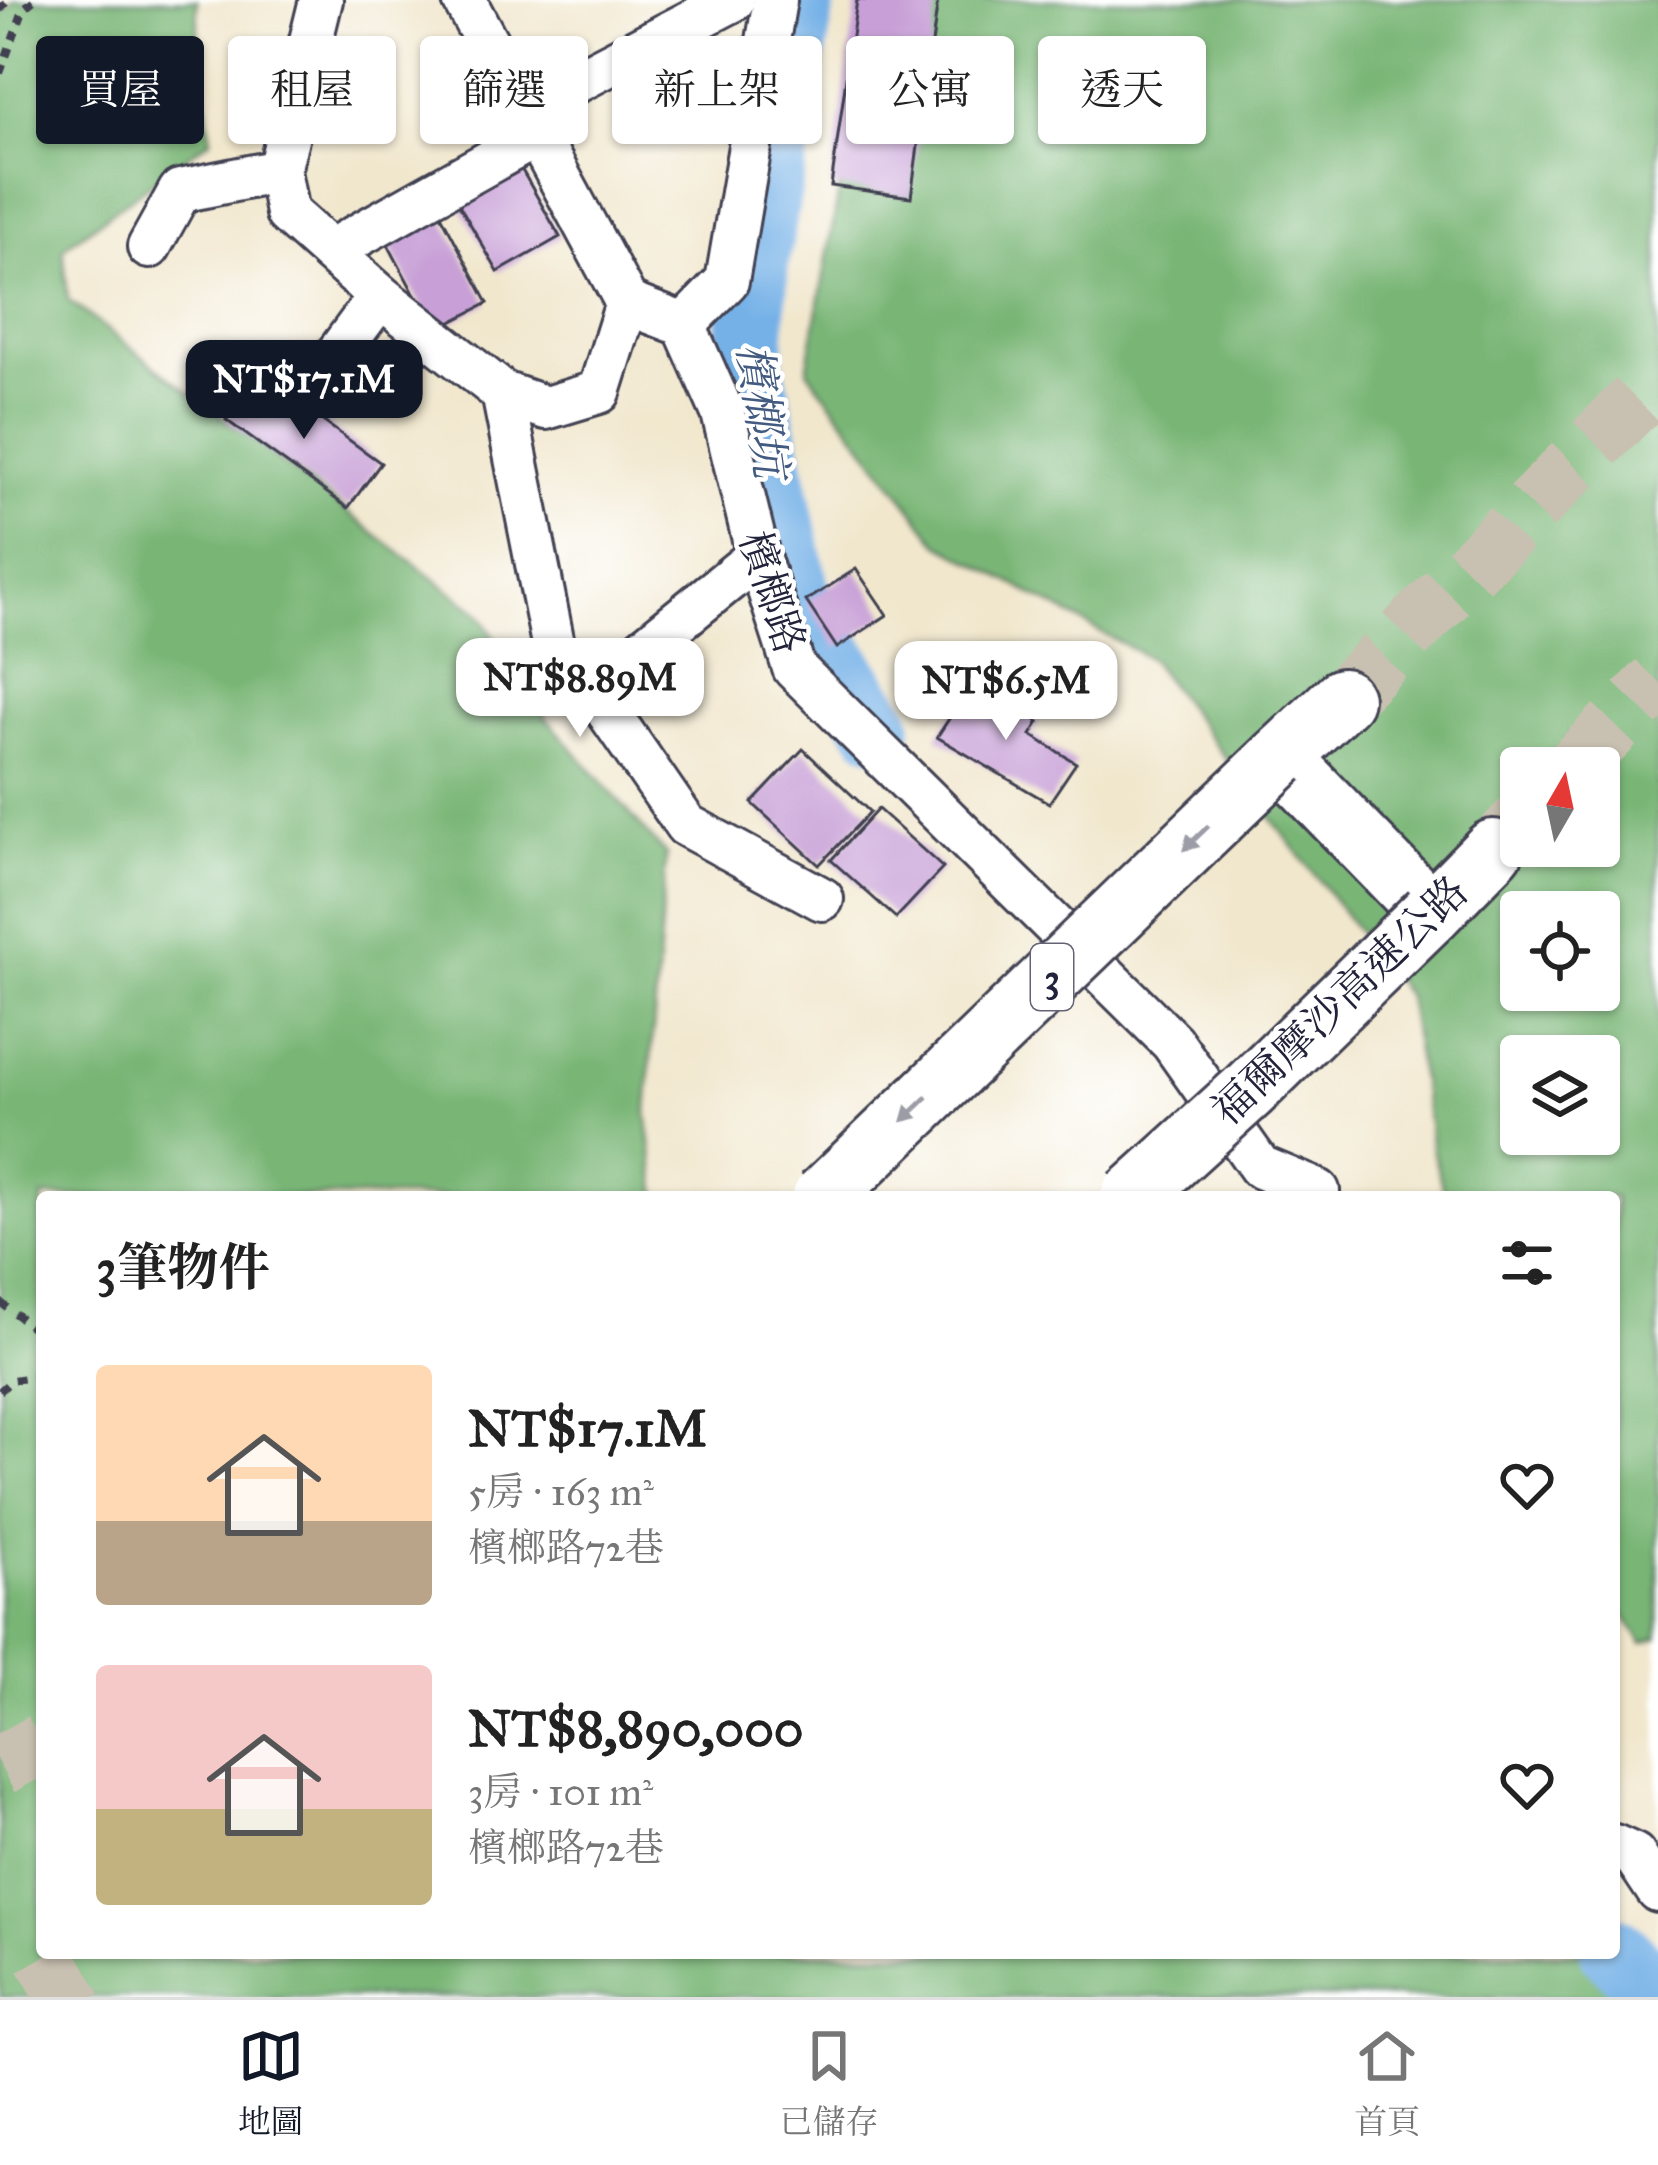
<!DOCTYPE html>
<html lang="zh-TW">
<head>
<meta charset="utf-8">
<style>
	:root { --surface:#fff; --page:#f2f2f2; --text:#222; --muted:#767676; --line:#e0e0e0; --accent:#111827 }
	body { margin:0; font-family:"IM FELL Great Primer","Noto Serif TC",serif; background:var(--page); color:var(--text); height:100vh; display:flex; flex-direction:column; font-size:45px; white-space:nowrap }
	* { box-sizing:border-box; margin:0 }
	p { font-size:39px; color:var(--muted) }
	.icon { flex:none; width:66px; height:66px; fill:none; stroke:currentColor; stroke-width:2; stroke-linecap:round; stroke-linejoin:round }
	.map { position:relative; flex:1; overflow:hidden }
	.side { position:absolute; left:36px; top:1191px; width:1584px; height:768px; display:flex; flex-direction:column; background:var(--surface); border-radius:12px; box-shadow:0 3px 9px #0004 }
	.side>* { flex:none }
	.banner { position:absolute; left:36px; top:36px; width:1587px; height:108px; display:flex; gap:24px }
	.needle { width:78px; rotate:9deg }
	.fabs { position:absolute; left:1500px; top:747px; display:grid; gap:24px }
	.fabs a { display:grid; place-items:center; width:120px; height:120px; border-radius:12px; background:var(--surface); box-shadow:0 3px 9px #0004; font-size:60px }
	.price { position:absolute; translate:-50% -102px; padding:0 27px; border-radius:24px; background:#fff; color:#222; font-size:39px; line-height:78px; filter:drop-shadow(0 3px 6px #0008) }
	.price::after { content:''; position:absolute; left:50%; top:72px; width:36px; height:27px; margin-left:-18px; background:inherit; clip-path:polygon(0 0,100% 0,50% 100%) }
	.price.selected { background:var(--accent); color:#fff }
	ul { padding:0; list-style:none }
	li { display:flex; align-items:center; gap:36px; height:300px; padding:0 60px }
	li span { display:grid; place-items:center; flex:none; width:336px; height:240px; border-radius:12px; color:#555 }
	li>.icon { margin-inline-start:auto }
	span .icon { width:144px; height:144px; fill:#fffc; stroke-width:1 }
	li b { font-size:51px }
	h2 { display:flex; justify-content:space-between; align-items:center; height:144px; padding:0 60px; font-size:51px }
	.tag { padding:0 42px; border-radius:12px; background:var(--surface); box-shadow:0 3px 9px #0004; font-size:42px; line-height:108px }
	.tag.selected { background:var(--accent); color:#fff }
	.dock { display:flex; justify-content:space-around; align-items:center; height:168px; border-top:3px solid var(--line); background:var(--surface); font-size:33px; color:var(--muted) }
	.dock a { display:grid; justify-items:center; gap:6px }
	.dock .selected { color:var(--accent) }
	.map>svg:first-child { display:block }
	.forest { fill:#79b676; stroke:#4e6c58; stroke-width:3; fill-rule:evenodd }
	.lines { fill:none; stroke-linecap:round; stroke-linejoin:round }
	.river { stroke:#75b1e7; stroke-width:69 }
	.building { fill:#c8a0d7 }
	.highway-tunnel { stroke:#c8c0b0; stroke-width:60; stroke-dasharray:60 30; stroke-linecap:butt }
	.minor-casing { stroke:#414051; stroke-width:48 }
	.highway-casing { stroke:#414051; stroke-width:66 }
	.path { stroke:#414051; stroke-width:8; stroke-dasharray:9 9; stroke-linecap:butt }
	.minor { stroke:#fff; stroke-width:42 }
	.highway { stroke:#fff; stroke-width:60 }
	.highway-bridge-casing { stroke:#414051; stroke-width:66; stroke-linecap:butt }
	.highway-bridge { stroke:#fff; stroke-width:60 }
	.oneway { fill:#9c9ca7 }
	.labels { text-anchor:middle; stroke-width:9; stroke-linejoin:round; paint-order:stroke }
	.shield { fill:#fff; stroke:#646476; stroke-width:3 }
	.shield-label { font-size:39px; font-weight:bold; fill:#22223b }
	.street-label { font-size:42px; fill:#22223b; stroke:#fff }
	.water-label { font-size:45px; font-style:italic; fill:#435b80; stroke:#fff }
</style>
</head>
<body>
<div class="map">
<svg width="1658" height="1997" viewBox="0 0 1658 1997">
	<rect width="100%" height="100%" fill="#fff"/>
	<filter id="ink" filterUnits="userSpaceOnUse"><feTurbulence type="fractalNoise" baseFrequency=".00833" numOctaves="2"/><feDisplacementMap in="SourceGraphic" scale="24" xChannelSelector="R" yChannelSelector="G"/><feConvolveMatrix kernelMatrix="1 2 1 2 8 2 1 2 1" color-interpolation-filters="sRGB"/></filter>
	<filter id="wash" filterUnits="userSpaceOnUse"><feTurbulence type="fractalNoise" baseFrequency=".004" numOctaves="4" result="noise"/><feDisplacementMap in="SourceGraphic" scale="48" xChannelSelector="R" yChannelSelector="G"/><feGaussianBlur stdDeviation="2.7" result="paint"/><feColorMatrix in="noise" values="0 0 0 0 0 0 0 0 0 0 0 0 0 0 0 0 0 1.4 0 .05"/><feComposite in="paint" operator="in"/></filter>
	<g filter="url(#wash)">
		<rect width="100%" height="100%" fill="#f1e7cd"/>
		<!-- forest -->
		<g class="forest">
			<path d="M15 0H197L199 55 211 139 63 248 68 300 478 612 547 719 666 855 647 1112 658 1197H42V1953H1611L1653 1997H0V14Z"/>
			<path d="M873 0H1658V1638L1643 1643 1614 1600V1197H1445L1433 1153 1407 996 1150 659 938 543 807 370ZM1521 768H1599V846H1521ZM1521 912H1599V990H1521ZM1521 1056H1599V1134H1521Z"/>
		</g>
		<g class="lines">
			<!-- river -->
			<g class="river">
				<path d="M801 0 754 265 749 363 797 602 878 725"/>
				<path d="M1614 1950 1658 1991"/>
			</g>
		</g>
		<g id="blocks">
			<!-- building -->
			<g class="building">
				<path d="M857 0H938L911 197 831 186Z"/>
				<path d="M515 158 560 237 498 272 453 194Z"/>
				<path d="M438 209 488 303 434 331 384 237Z"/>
				<path d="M259 375 381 463 348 508 226 420Z"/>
				<path d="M856 569 887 615 837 648 806 601Z"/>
				<path d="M974 681 1039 722 1031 735 1076 763 1049 803 937 737Z"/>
				<path d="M803 749 870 812 819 865 752 803Z"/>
				<path d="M878 809 943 868 896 918 831 860Z"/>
			</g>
		</g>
	</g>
	<g filter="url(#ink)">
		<use href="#blocks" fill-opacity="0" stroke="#414051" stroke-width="3"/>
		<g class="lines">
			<!-- highway-tunnel -->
			<g class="highway-tunnel">
				<path d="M1342 699 1658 379"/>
				<path d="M1573 768 1658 681"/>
				<path d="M1493 850 1521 821"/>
				<path d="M0 1766 42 1743"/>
				<path d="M33 1997 110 1953"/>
			</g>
			<!-- minor casing -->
			<g class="minor-casing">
				<g id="minor">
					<path d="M321 0 279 171 287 213 380 296 503 393 555 654 593 690"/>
					<path d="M464 0 627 303 684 325 723 413 758 556 794 668 1172 1042 1260 1167 1318 1191V1197"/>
					<path d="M523 109 733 0"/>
					<path d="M149 247 180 191 279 171"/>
					<path d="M330 251 538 135"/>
					<path d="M684 325 727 281 775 0"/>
					<path d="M503 393 546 408 599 392 627 303"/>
					<path d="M308 394 380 296"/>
					<path d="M758 556 593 690 686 825 822 899"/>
					<path d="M1614 1846 1634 1855 1658 1891"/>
				</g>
			</g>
			<!-- highway casing -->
			<g class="highway-casing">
				<path id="highway" d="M1342 699 1280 757 1431 913 1493 850"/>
			</g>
			<!-- path -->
			<g class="path">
				<path d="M0 10 8 0"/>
				<path d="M0 73 24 8 34 0"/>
				<path d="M0 1302 42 1335"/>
				<path d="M0 1391 12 1380 42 1376"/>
			</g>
			<!-- minor -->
			<use href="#minor" class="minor"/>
			<!-- highway -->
			<use href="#highway" class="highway"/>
			<!-- highway-bridge casing -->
			<g class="highway-bridge-casing">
				<g id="highway-bridge">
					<path d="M823 1197 1280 757"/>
					<path d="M1131 1197 1249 1090 1431 913"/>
				</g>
			</g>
			<!-- highway-bridge -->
			<use href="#highway-bridge" class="highway-bridge"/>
		</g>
		<!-- one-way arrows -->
		<defs><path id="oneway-solid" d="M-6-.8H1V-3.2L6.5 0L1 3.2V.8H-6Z" transform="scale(3)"/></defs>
		<g class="oneway">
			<use href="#oneway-solid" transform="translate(1196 838) rotate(136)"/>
			<use href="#oneway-solid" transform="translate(915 1109) rotate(136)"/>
		</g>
	</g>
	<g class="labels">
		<!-- shield labels -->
		<rect class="shield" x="1031" y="944" width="42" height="66" rx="9"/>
		<g class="shield-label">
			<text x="1052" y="991">3</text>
		</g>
		<!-- street labels -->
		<g class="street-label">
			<text transform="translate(773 592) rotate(72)" y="15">檳榔路</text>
			<text transform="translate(1339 1000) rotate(-44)" y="15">福爾摩沙高速公路</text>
		</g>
		<!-- water labels -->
		<g class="water-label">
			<text transform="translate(763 410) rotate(82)" y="16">檳榔坑</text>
		</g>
	</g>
</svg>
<div class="fabs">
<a><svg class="needle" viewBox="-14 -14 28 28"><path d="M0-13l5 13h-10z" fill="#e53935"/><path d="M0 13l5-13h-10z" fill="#767676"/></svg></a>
<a><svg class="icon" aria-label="locate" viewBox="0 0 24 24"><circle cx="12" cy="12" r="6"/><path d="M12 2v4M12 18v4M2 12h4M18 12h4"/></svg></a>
<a><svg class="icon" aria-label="layers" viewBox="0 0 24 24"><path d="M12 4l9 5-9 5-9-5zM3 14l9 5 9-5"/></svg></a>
</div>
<b class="price selected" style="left:304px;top:442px">NT$17.1M</b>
<b class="price" style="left:580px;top:740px">NT$8.89M</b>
<b class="price" style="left:1006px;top:743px">NT$6.5M</b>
<div class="banner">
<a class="tag selected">買屋</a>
<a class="tag">租屋</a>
<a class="tag">篩選</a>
<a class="tag">新上架</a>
<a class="tag">公寓</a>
<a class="tag">透天</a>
</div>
<section class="side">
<h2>3筆物件<svg class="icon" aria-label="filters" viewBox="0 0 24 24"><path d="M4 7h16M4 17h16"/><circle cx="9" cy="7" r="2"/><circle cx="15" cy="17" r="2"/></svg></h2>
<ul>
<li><span style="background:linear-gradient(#ffd9b3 65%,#b9a48a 0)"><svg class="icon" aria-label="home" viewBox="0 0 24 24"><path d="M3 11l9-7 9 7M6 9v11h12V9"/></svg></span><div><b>NT$17.1M</b><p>5房 · 163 m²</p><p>檳榔路72巷</p></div><svg class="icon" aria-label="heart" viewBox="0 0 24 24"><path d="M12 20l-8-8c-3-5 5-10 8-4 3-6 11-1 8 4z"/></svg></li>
<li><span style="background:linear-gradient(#f6c9c9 60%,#c2b280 0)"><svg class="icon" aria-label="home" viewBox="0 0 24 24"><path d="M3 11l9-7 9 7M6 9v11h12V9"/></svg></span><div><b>NT$8,890,000</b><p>3房 · 101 m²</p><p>檳榔路72巷</p></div><svg class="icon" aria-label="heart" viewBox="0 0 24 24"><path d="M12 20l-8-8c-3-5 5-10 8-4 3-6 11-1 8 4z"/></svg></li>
</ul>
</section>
</div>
<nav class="dock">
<a class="selected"><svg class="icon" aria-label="map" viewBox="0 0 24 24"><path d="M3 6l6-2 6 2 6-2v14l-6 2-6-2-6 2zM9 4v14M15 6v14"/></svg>地圖</a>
<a><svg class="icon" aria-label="saved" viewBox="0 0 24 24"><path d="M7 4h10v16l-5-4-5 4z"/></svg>已儲存</a>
<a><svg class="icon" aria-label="home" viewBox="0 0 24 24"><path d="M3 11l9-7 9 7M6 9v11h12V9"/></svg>首頁</a>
</nav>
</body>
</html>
